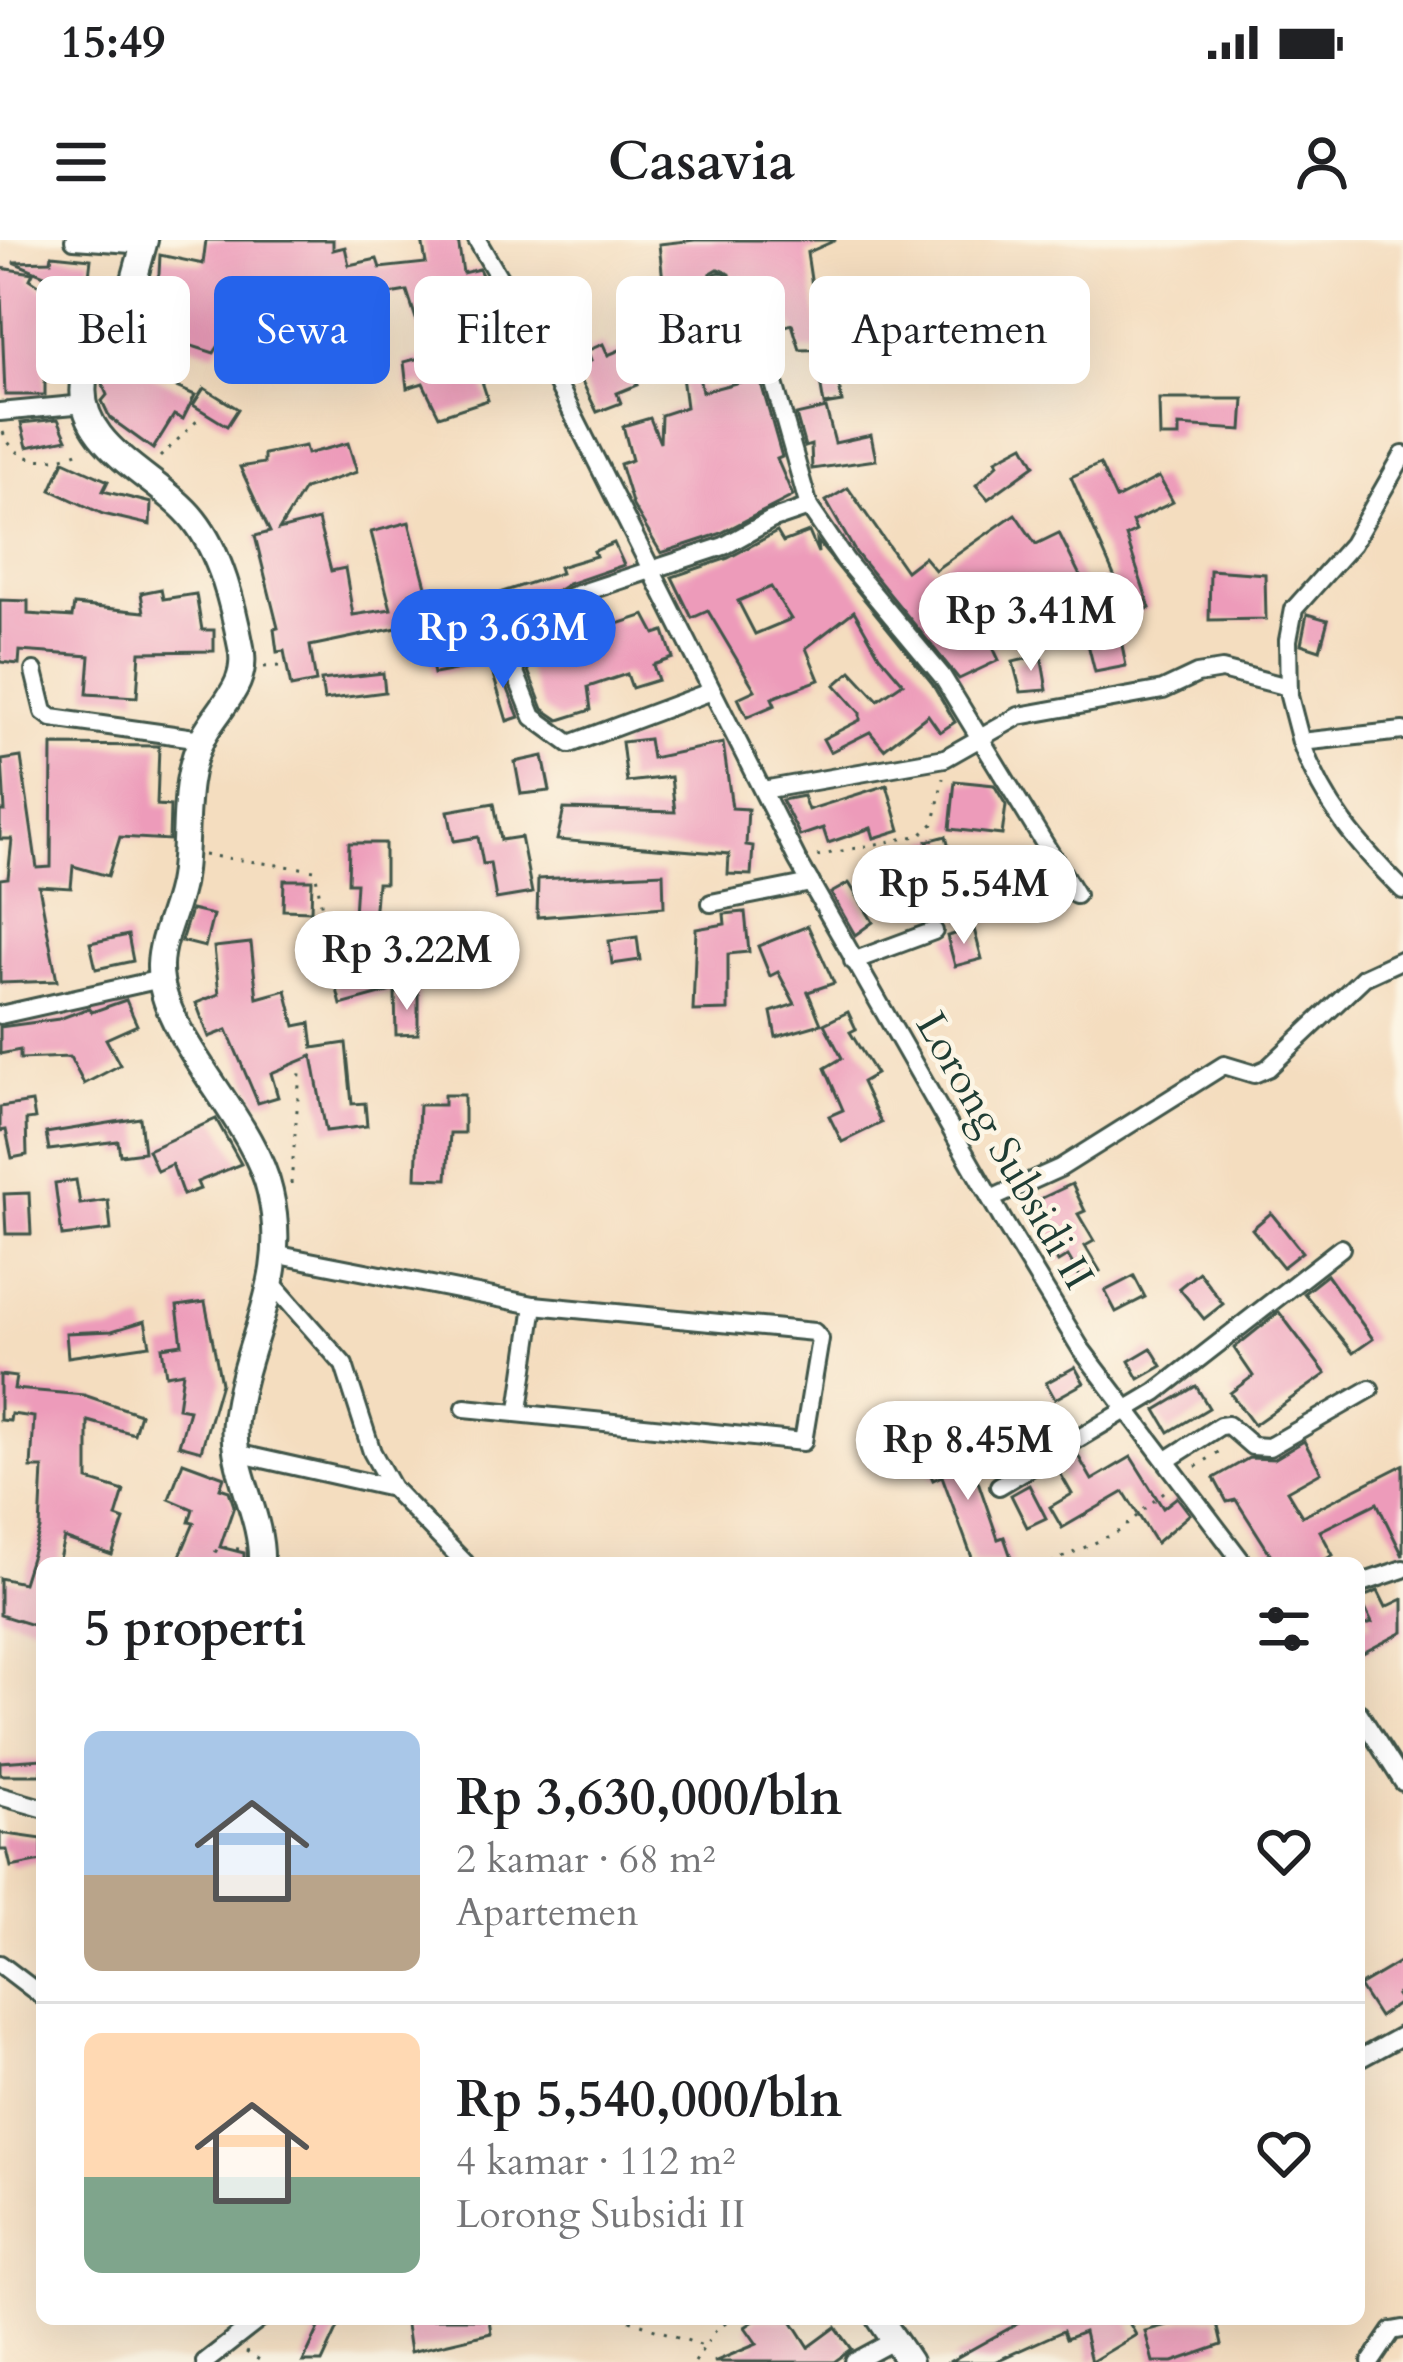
<!DOCTYPE html>
<html lang="id">
<head>
<meta charset="utf-8">
<style>
	:root { --surface:#fff; --page:#f2f2f2; --text:#202124; --muted:#757577; --line:#e0e0e0; --accent:#2563eb }
	body { margin:0; font-family:Cardo,serif; background:var(--page); color:var(--text); height:100vh; display:flex; flex-direction:column; font-size:45px; white-space:nowrap }
	* { box-sizing:border-box; margin:0 }
	p { font-size:39px; color:var(--muted) }
	.icon { flex:none; width:66px; height:66px; fill:none; stroke:currentColor; stroke-width:2; stroke-linecap:round; stroke-linejoin:round }
	.map { position:relative; flex:1; overflow:hidden }
	.panel { position:absolute; left:36px; top:1317px; width:1329px; height:768px; display:flex; flex-direction:column; background:var(--surface); border-radius:18px; box-shadow:0 12px 48px #0002 }
	.panel>* { flex:none }
	.guide { position:absolute; left:36px; top:36px; width:1332px; height:108px; display:flex; gap:24px }
	.price { position:absolute; translate:-50% -102px; padding:0 27px; border-radius:42px; background:#fff; color:#222; font-size:39px; line-height:78px; filter:drop-shadow(0 3px 6px #0008) }
	.price::after { content:''; position:absolute; left:50%; top:72px; width:36px; height:27px; margin-left:-18px; background:inherit; clip-path:polygon(0 0,100% 0,50% 100%) }
	.price.selected { background:var(--accent); color:#fff }
	ul { padding:0; list-style:none }
	li { display:flex; align-items:center; gap:36px; height:300px; padding:0 48px }
	li+li { border-top:3px solid var(--line) }
	li span { display:grid; place-items:center; flex:none; width:336px; height:240px; border-radius:18px; color:#555 }
	li>.icon { margin-inline-start:auto }
	span .icon { width:144px; height:144px; fill:#fffc; stroke-width:1 }
	li b { font-size:51px }
	h2 { display:flex; justify-content:space-between; align-items:center; height:144px; padding:0 48px; font-size:51px }
	.tag { padding:0 42px; border-radius:18px; background:var(--surface); box-shadow:0 12px 48px #0002; font-size:42px; line-height:108px }
	.tag.selected { background:var(--accent); color:#fff }
	.status { display:flex; justify-content:space-between; align-items:center; height:84px; padding:0 60px; background:var(--surface); direction:ltr }
	.status svg { height:33px; fill:currentColor }
	header { display:flex; justify-content:space-between; align-items:center; height:156px; padding:0 48px; background:var(--surface); font-size:54px; font-weight:700 }
	.map>svg:first-child { display:block }
	.building { fill:#ed9bba; fill-rule:evenodd }
	.lines { fill:none; stroke-linecap:round; stroke-linejoin:round }
	.minor-casing { stroke:#3f5549; stroke-width:22 }
	.primary-casing { stroke:#3f5549; stroke-width:30 }
	.path { stroke:#3f5549; stroke-width:3; stroke-dasharray:3 9; stroke-linecap:butt }
	.minor { stroke:#fff; stroke-width:16 }
	.primary { stroke:#fff; stroke-width:24 }
	.labels { text-anchor:middle; stroke-width:9; stroke-linejoin:round; paint-order:stroke }
	.street-label { font-size:42px; fill:#1f3d34; stroke:#fcf5e5 }
</style>
</head>
<body>
<div class="status"><b>15:49</b><svg viewBox="0 0 49 12"><path d="M0 12V9h3v3zM5 12V6h3v6zM10 12V3h3v9zM15 12V0h3v12zM26 1h20v11H26zM47 4h2v5h-2z"/></svg></div>
<header><svg class="icon" aria-label="menu" viewBox="0 0 24 24"><path d="M4 6h16M4 12h16M4 18h16"/></svg>Casavia<svg class="icon" aria-label="person" viewBox="0 0 24 24"><circle cx="12" cy="8" r="4"/><path d="M4 21q1-7 8-7t8 7"/></svg></header>
<div class="map">
<svg width="1403" height="2122" viewBox="0 0 1403 2122">
	<rect width="100%" height="100%" fill="#fcf5e5"/>
	<filter id="ink" filterUnits="userSpaceOnUse"><feTurbulence type="fractalNoise" baseFrequency=".00833" numOctaves="2"/><feDisplacementMap in="SourceGraphic" scale="24" xChannelSelector="R" yChannelSelector="G"/><feConvolveMatrix kernelMatrix="1 2 1 2 8 2 1 2 1" color-interpolation-filters="sRGB"/></filter>
	<filter id="wash" filterUnits="userSpaceOnUse"><feTurbulence type="fractalNoise" baseFrequency=".004" numOctaves="4" result="noise"/><feDisplacementMap in="SourceGraphic" scale="48" xChannelSelector="R" yChannelSelector="G"/><feGaussianBlur stdDeviation="2.7" result="paint"/><feColorMatrix in="noise" values="0 0 0 0 0 0 0 0 0 0 0 0 0 0 0 0 0 1.4 0 .05"/><feComposite in="paint" operator="in"/></filter>
	<g filter="url(#wash)">
		<rect width="100%" height="100%" fill="#f4ddbf"/>
		<g id="blocks">
			<!-- building -->
			<g class="building">
				<path d="M206 0H333V10L345 7 349 25 377 19 380 28 426 23 422 0H458L463 33 479 29 507 87 499 89 504 113 475 120 488 160 439 176 423 143 407 148 404 122 428 116 407 51 361 59V44L298 45 302 84 273 86 272 126 249 120 250 57 214 113 173 100 179 91 142 75 159 34 160 15 203 24Z"/>
				<path d="M695 0H836L807 13 819 93 836 90 840 109 800 110 792 84 745 98 730 34 718 29 711 33 708 45 723 113 695 115 702 152 755 138 761 143 782 217 777 219 793 256 719 294 661 313 633 266 620 224 632 220 623 186 650 178 660 203 661 175 686 167 680 121 661 122V87H668L659 4Z"/>
				<path d="M52 15 91 19 87 53 13 22 51 21Z"/>
				<path d="M0 28 33 33 30 39 58 58 54 119 45 117V155H5Z"/>
				<path d="M123 103 148 118 139 131 195 155 183 179 174 175 153 209 110 178 102 161 107 155 101 141Z"/>
				<path d="M603 104 608 115 622 109 637 145 617 153 621 163 597 172 575 127 591 121 587 111Z"/>
				<path d="M833 112 842 162 824 165 816 118Z"/>
				<path d="M204 148 238 169 227 186 193 165Z"/>
				<path d="M1159 159H1244L1242 190 1179 186V197H1160Z"/>
				<path d="M826 168 835 203 871 195 876 220 812 229 811 205 805 207 796 175Z"/>
				<path d="M58 179 67 199 27 207 21 183Z"/>
				<path d="M348 203 357 232 304 249 279 290 318 280 331 331 345 328 353 375 391 369 371 292 409 282 427 350 410 354 416 384 310 406 316 442 291 447 284 411 277 412 274 389 278 388 255 296 270 292 240 227 264 223V214L305 206 307 214Z"/>
				<path d="M1024 205 1035 225 988 259 976 245 998 224 996 220Z"/>
				<path d="M64 221 108 241 103 251 151 263 150 285 103 274 51 250Z"/>
				<path d="M1100 224 1116 259 1159 237 1173 262 1132 282 1136 291 1126 296 1150 368 1117 379 1126 426 1095 432 1080 372 1021 387 1015 364 980 380 999 420 959 439 856 313 826 261 848 248 906 331 924 317 935 330 1015 274 1036 304 1059 293 1085 346 1115 338 1071 237Z"/>
				<path d="M777 292 783 302 809 292 818 313 817 301 932 443 955 482 940 492 928 475 884 509 870 492 830 512 823 499 860 480V473L835 445 851 431 878 460 903 443 879 415 854 371 806 408 819 440 772 458 775 465 747 477 738 458 755 450 708 371 692 378 672 337 728 318ZM771 347 791 379 755 394 738 361Z"/>
				<path d="M614 303 624 325 568 344 507 382 486 387 482 368 504 363 502 352 561 333 559 327 596 316 594 311Z"/>
				<path d="M1210 330 1265 334 1266 379 1209 380Z"/>
				<path d="M161 349 163 359 196 354 202 390H214V411L140 412 137 457 87 454 90 416 20 411 19 424 0 422V360L28 361V374L72 377 74 365 144 372 141 353Z"/>
				<path d="M613 374 618 384 645 375 655 394 664 391 673 418 653 425 658 440 632 448 627 434 588 447 591 470 559 480 543 469 518 405 536 394 537 400Z"/>
				<path d="M1307 374 1328 380 1320 410 1301 404Z"/>
				<path d="M476 398 481 425 434 434 428 407Z"/>
				<path d="M1041 415 1047 450 1021 452 1013 422Z"/>
				<path d="M495 416 519 477 507 481 488 418Z"/>
				<path d="M383 433 385 452 324 460 321 440Z"/>
				<path d="M649 499 652 518 723 503 732 568 748 569 746 605 753 606 751 635 728 634 729 614 557 600 564 569 675 572 671 537 627 542 622 502Z"/>
				<path d="M52 505 159 506 157 565 170 566 169 600 120 597 108 636 73 626 71 648 39 646 57 741 0 743V639L8 638 12 599H0V571H5L2 520 21 517 37 628 51 627Z"/>
				<path d="M543 516 550 551 521 554 515 522Z"/>
				<path d="M955 541 994 545 1006 565 1002 595 950 589Z"/>
				<path d="M887 545 900 590 874 598 871 588 828 603 823 588 800 596 782 560 803 556 808 570Z"/>
				<path d="M494 563 501 600 521 597 532 653 496 659 490 623 483 624 478 597 454 601 448 571Z"/>
				<path d="M946 596 955 633 912 645 905 620 929 613 927 601Z"/>
				<path d="M349 603H385V643H377L373 692 353 690 356 643H348Z"/>
				<path d="M663 633 664 667 537 677 538 639Z"/>
				<path d="M284 640H312L311 671 283 670Z"/>
				<path d="M849 643 873 682 855 695 831 653Z"/>
				<path d="M191 670 213 675 205 707 181 701Z"/>
				<path d="M745 672 749 712 728 714V770L693 771 696 689 725 684 724 674Z"/>
				<path d="M808 686 834 743 808 752 821 784 776 797 771 772 795 764 778 732 770 736 758 706Z"/>
				<path d="M974 689 982 719 955 726 947 696Z"/>
				<path d="M128 695 133 721 96 729 90 703Z"/>
				<path d="M637 697 640 720 612 724 609 701Z"/>
				<path d="M251 703 257 758 286 750 295 786 310 783 313 808 346 803 352 864 365 863 367 886 326 891 312 816 271 833 278 857 258 863 227 790 209 797 196 763 219 754 214 707Z"/>
				<path d="M387 719 399 749 341 765 332 730 352 723 354 731Z"/>
				<path d="M418 752V794L396 795 395 753Z"/>
				<path d="M126 760 137 785 106 799 120 825 84 844 70 817 20 819V810L0 814V787L59 779 89 768 92 772Z"/>
				<path d="M848 772 856 789 850 792 876 834 862 842 881 883 842 902 829 876 843 870 825 828 842 818 824 784Z"/>
				<path d="M444 855H464V893H450L447 939 416 938 419 865H444Z"/>
				<path d="M32 862 35 879 26 880 27 915 12 918 6 890 0 891V867Z"/>
				<path d="M140 878 144 912 120 915 118 901 49 910 46 893Z"/>
				<path d="M216 879 241 924 197 942 200 949 183 955 172 924 157 931 148 910Z"/>
				<path d="M76 940 80 964 108 960 111 990 62 996 55 943Z"/>
				<path d="M1072 944 1085 971 1078 974 1094 1001 1085 1006 1100 1031 1082 1040 1068 1016 1058 1022 1046 1004 1055 999 1036 961Z"/>
				<path d="M29 953 31 994H6L4 954Z"/>
				<path d="M1271 973 1302 1012 1283 1027 1252 989Z"/>
				<path d="M1199 1032 1223 1064 1204 1079 1179 1048Z"/>
				<path d="M1327 1035 1373 1099 1353 1113 1304 1053Z"/>
				<path d="M1134 1036 1145 1057 1116 1072 1105 1051Z"/>
				<path d="M205 1062 221 1143 201 1211 179 1205 189 1170 178 1168 183 1132 166 1135 162 1107 182 1104 177 1066Z"/>
				<path d="M1279 1072 1326 1134 1254 1185 1230 1153 1253 1136 1234 1108Z"/>
				<path d="M145 1081 150 1105 68 1117 66 1093 112 1091Z"/>
				<path d="M1151 1108 1162 1126 1139 1139 1129 1121Z"/>
				<path d="M1075 1127 1084 1143 1055 1159 1046 1143Z"/>
				<path d="M0 1135 16 1137 14 1149 84 1155 140 1174 134 1194 88 1181V1240L124 1251 116 1277 124 1280 112 1315 64 1298 58 1323H42V1388L0 1375V1338L23 1343 40 1289 43 1228H31L34 1177 11 1174 10 1181 0 1180Z"/>
				<path d="M1196 1146 1209 1168 1169 1192 1156 1170Z"/>
				<path d="M911 1161 916 1188 900 1191 895 1163Z"/>
				<path d="M964 1201 998 1299 1004 1297 1013 1323H974L942 1236 933 1240 922 1215Z"/>
				<path d="M1304 1201 1321 1232 1287 1251 1302 1276 1403 1225V1316L1377 1263 1320 1291 1333 1315 1319 1323H1276L1236 1260 1227 1262 1214 1238 1249 1218 1274 1219Z"/>
				<path d="M1077 1214 1092 1240 1131 1217 1163 1268 1177 1257 1190 1274 1156 1303 1124 1252 1062 1288 1050 1267 1072 1254 1056 1226Z"/>
				<path d="M183 1222 224 1237 220 1248 229 1251 234 1266 220 1307 244 1313V1323H177L194 1283 189 1282 193 1269 169 1259Z"/>
				<path d="M1029 1245 1046 1278 1027 1287 1011 1255Z"/>
				<path d="M1378 1351 1386 1367 1403 1359V1392L1359 1415V1387L1372 1383 1360 1358Z"/>
				<path d="M42 1519V1535H0V1522Z"/>
				<path d="M0 1593 42 1599V1621L11 1627 7 1610H0Z"/>
				<path d="M1403 1720V1750L1396 1755 1401 1762 1379 1777 1359 1746Z"/>
				<path d="M323 2079H342L322 2122H303Z"/>
				<path d="M405 2079H489L491 2093 410 2112Z"/>
				<path d="M757 2079H791L809 2107 836 2087 852 2109 834 2122H714L757 2104 745 2087Z"/>
				<path d="M1026 2079H1127L1136 2095 1091 2122 1084 2092 1066 2099 1063 2091 994 2122H949Z"/>
				<path d="M1188 2079H1216L1222 2105 1173 2122H1153L1145 2091Z"/>
			</g>
		</g>
	</g>
	<g filter="url(#ink)">
		<use href="#blocks" fill-opacity="0" stroke="#3f5549" stroke-width="3"/>
		<g class="lines">
			<!-- minor casing -->
			<g class="minor-casing">
				<g id="minor">
					<path d="M74 0 146 5"/>
					<path d="M477 0 536 101 797 619 1005 984 1081 1109 1243 1323"/>
					<path d="M720 42 737 120 757 123 772 136 809 267 846 321 942 436 1076 655"/>
					<path d="M0 172 85 164"/>
					<path d="M1403 215 1352 304 1294 369 1288 400 1289 456 1301 502 1403 491"/>
					<path d="M34 431 44 472 52 478 202 499"/>
					<path d="M712 451 570 504 533 477 502 400 572 356 724 306 771 280 809 267"/>
					<path d="M1301 502C1323 564 1357 604 1403 650"/>
					<path d="M763 550 945 518 1019 476 1163 450 1197 434 1222 430 1288 447"/>
					<path d="M711 663 811 643"/>
					<path d="M853 721 934 691"/>
					<path d="M0 775 161 739"/>
					<path d="M991 959 1060 928 1224 825 1254 834 1268 828 1364 737 1403 719"/>
					<path d="M279 1015 534 1065 814 1092 820 1099 803 1202 465 1168"/>
					<path d="M272 1043 344 1125 372 1212 392 1248 465 1323"/>
					<path d="M519 1170 534 1065"/>
					<path d="M236 1213 392 1248"/>
					<path d="M1167 1220 1220 1186 1228 1185 1252 1206 1269 1207 1370 1149"/>
					<path d="M999 1246 1156 1152 1341 1008"/>
					<path d="M1359 1344 1403 1329"/>
					<path d="M1359 1473 1403 1542"/>
					<path d="M0 1556 42 1568"/>
					<path d="M0 1724 42 1756"/>
					<path d="M1359 1819 1403 1795"/>
					<path d="M205 2122 260 2079"/>
					<path d="M854 2122 893 2101"/>
					<path d="M1371 2122 1392 2091 1403 2089"/>
				</g>
			</g>
			<!-- primary casing -->
			<g class="primary-casing">
				<g id="primary">
					<path d="M145 0 128 62 85 136C70 205 160 236 194 280 221 314 233 365 241 407 249 445 221 464 204 495 180 539 189 591 182 638 178 668 161 695 160 725 158 795 253 876 270 952 291 1041 245 1097 235 1181 230 1231 263 1274 261 1323"/>
					<path d="M880 2079 909 2122"/>
				</g>
			</g>
			<!-- path -->
			<g class="path">
				<path d="M3 192C17 227 53 224 84 209"/>
				<path d="M160 217 201 177"/>
				<path d="M264 427 281 426"/>
				<path d="M204 615 315 630 323 674 341 705"/>
				<path d="M817 616 921 595 934 583 943 538"/>
				<path d="M291 944 300 833"/>
				<path d="M1196 1227 1223 1209"/>
				<path d="M210 1323 218 1307 240 1309"/>
				<path d="M1051 1323 1120 1291 1165 1251"/>
				<path d="M630 2080 703 2106"/>
				<path d="M246 2112 263 2122"/>
				<path d="M694 2122 716 2090 732 2079"/>
			</g>
			<!-- minor -->
			<use href="#minor" class="minor"/>
			<!-- primary -->
			<use href="#primary" class="primary"/>
		</g>
	</g>
	<g class="labels">
		<!-- street labels -->
		<g class="street-label">
			<text transform="translate(1006 910) rotate(60)" y="15">Lorong Subsidi II</text>
		</g>
	</g>
</svg>
<b class="price" style="left:1031px;top:434px">Rp 3.41M</b>
<b class="price selected" style="left:503px;top:451px">Rp 3.63M</b>
<b class="price" style="left:964px;top:707px">Rp 5.54M</b>
<b class="price" style="left:407px;top:773px">Rp 3.22M</b>
<b class="price" style="left:968px;top:1263px">Rp 8.45M</b>
<div class="guide">
<a class="tag">Beli</a>
<a class="tag selected">Sewa</a>
<a class="tag">Filter</a>
<a class="tag">Baru</a>
<a class="tag">Apartemen</a>
</div>
<section class="panel">
<h2>5 properti<svg class="icon" aria-label="filters" viewBox="0 0 24 24"><path d="M4 7h16M4 17h16"/><circle cx="9" cy="7" r="2"/><circle cx="15" cy="17" r="2"/></svg></h2>
<ul>
<li><span style="background:linear-gradient(#a9c7e8 60%,#b9a48a 0)"><svg class="icon" aria-label="home" viewBox="0 0 24 24"><path d="M3 11l9-7 9 7M6 9v11h12V9"/></svg></span><div><b>Rp 3,630,000/bln</b><p>2 kamar · 68 m²</p><p>Apartemen</p></div><svg class="icon" aria-label="heart" viewBox="0 0 24 24"><path d="M12 20l-8-8c-3-5 5-10 8-4 3-6 11-1 8 4z"/></svg></li>
<li><span style="background:linear-gradient(#ffd9b3 60%,#7fa58c 0)"><svg class="icon" aria-label="home" viewBox="0 0 24 24"><path d="M3 11l9-7 9 7M6 9v11h12V9"/></svg></span><div><b>Rp 5,540,000/bln</b><p>4 kamar · 112 m²</p><p>Lorong Subsidi II</p></div><svg class="icon" aria-label="heart" viewBox="0 0 24 24"><path d="M12 20l-8-8c-3-5 5-10 8-4 3-6 11-1 8 4z"/></svg></li>
</ul>
</section>
</div>
</body>
</html>
